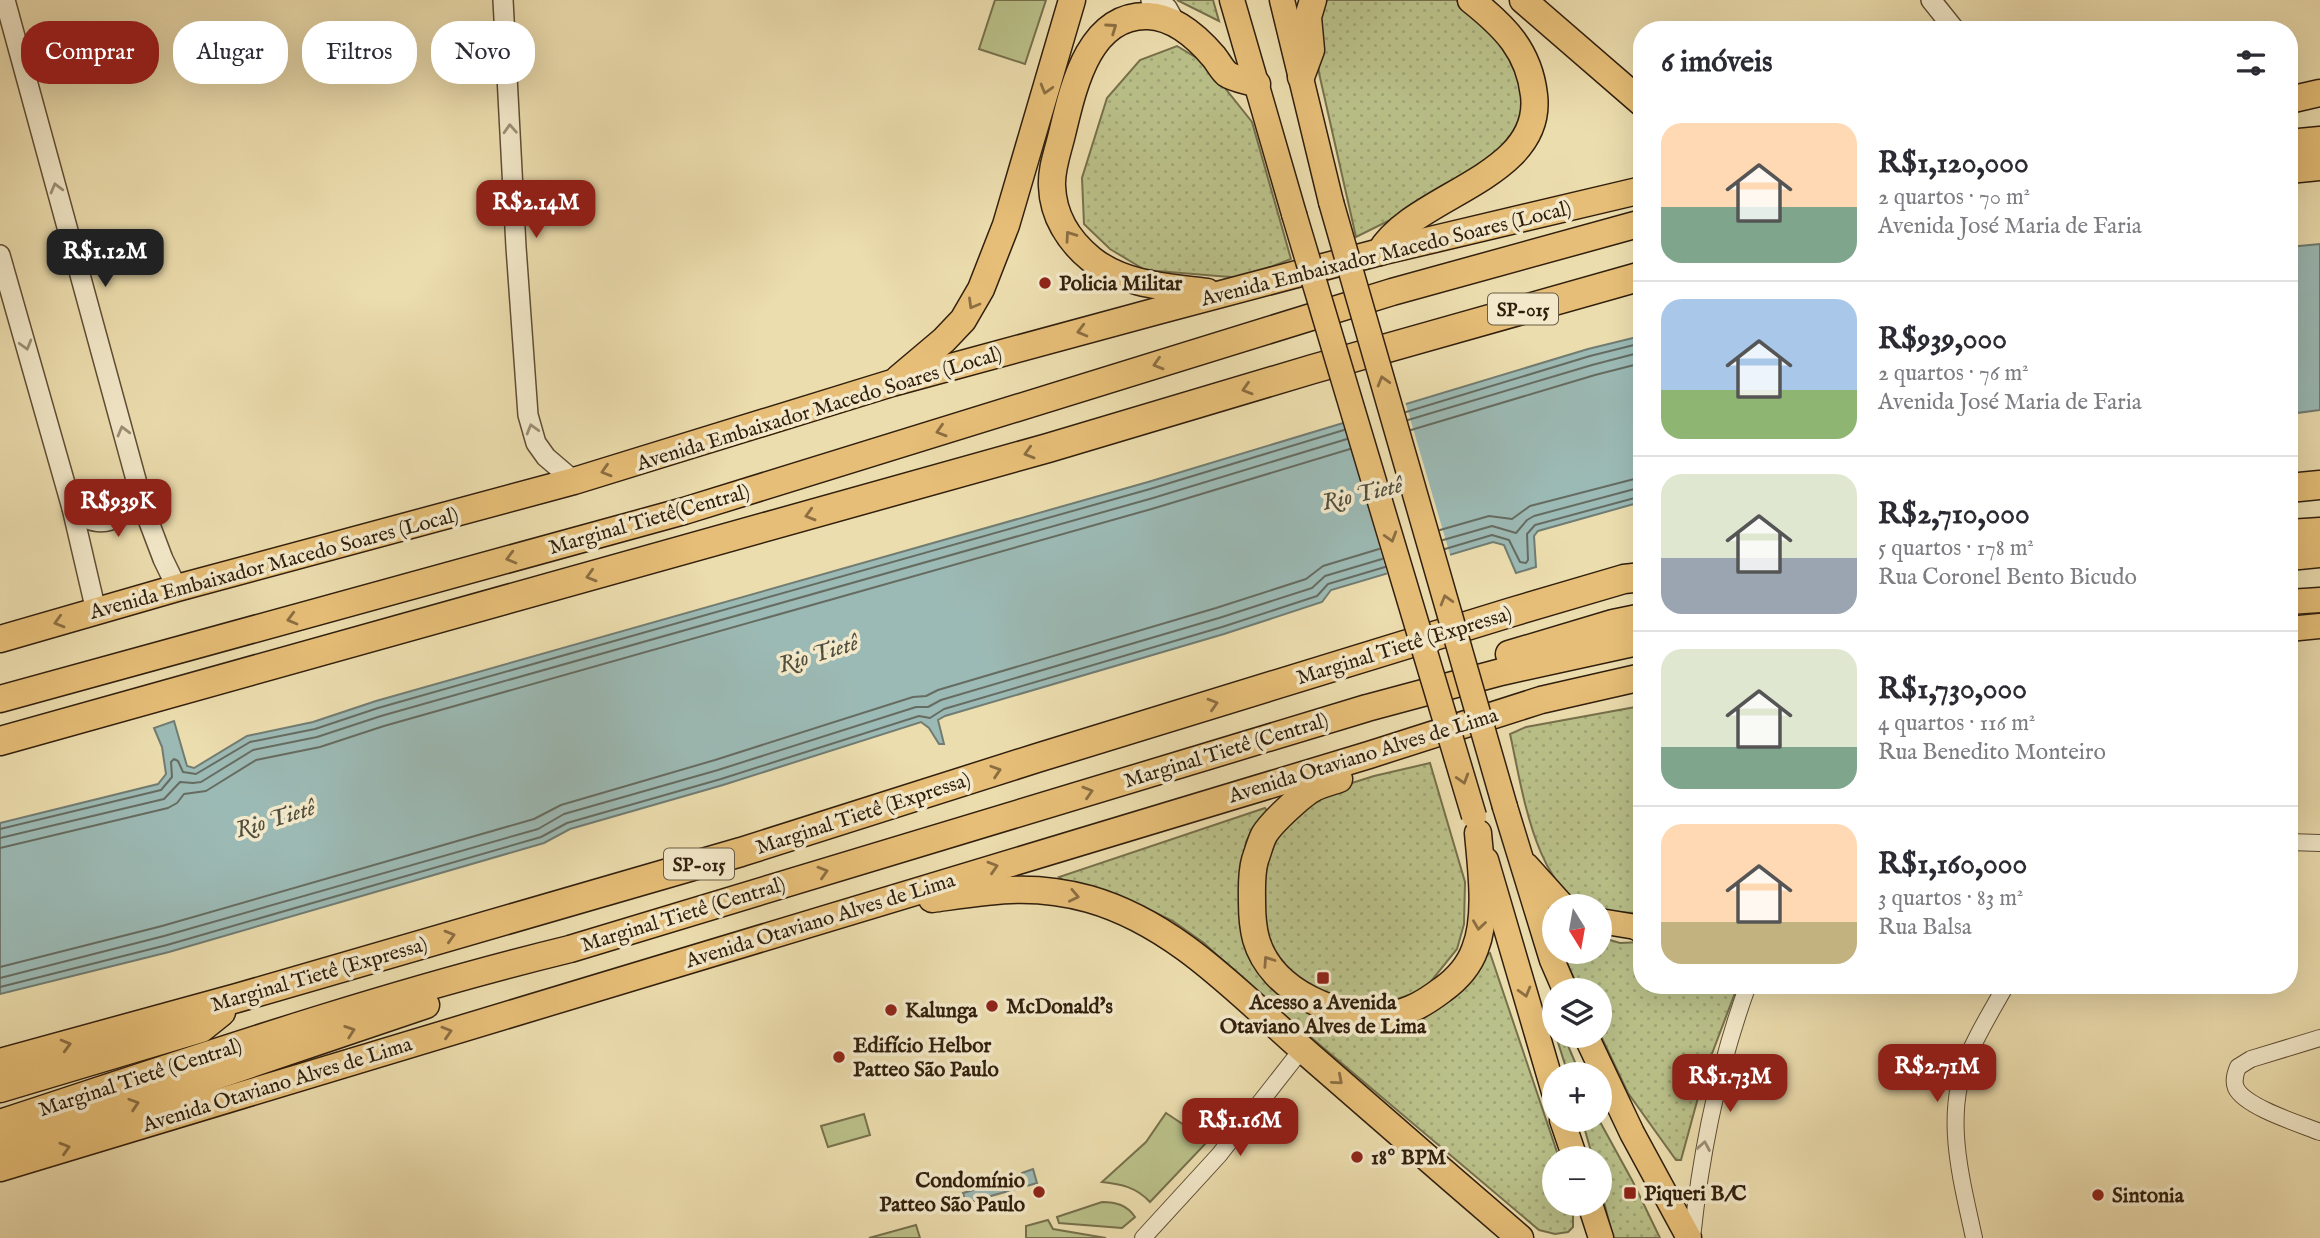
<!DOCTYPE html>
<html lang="pt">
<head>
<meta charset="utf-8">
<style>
	:root { --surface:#fff; --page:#f7f7f7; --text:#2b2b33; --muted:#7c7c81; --line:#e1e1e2; --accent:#8f2418 }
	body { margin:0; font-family:"IM FELL English",serif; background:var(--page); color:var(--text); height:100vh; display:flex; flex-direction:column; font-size:26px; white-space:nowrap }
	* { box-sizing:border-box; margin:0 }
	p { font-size:23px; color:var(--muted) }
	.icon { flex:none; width:38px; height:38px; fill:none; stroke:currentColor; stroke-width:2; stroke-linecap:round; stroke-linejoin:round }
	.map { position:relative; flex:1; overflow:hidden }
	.details { position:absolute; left:1633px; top:21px; width:665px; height:973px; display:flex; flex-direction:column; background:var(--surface); border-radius:28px; box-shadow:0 7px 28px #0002 }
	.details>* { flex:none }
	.top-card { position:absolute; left:21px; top:21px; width:665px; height:63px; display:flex; gap:14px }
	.needle { width:46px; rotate:169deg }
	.tools { position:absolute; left:1542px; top:894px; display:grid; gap:14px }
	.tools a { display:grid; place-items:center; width:70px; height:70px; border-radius:50%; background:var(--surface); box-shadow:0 7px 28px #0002; font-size:35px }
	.price { position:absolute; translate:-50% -60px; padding:0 16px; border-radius:14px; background:var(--accent); color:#fff; font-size:23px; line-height:46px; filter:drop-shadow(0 2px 4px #0008) }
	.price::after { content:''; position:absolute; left:50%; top:42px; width:21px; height:16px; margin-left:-10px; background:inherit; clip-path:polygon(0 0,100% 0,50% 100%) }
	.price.current { background:#222; color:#fff }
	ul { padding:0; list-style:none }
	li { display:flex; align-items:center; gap:21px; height:175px; padding:0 28px }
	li+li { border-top:2px solid var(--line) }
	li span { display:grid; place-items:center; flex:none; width:196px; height:140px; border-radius:21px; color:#555 }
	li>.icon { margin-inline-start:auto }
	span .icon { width:84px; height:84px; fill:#fffc; stroke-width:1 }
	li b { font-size:30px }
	h2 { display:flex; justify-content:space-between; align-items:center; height:84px; padding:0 28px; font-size:30px }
	.chip { padding:0 24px; border-radius:28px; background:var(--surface); box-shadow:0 7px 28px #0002; font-size:24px; line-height:63px }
	.chip.current { background:var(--accent); color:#fff }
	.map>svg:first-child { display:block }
	.grass { fill:#bac089; stroke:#76704b; stroke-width:2 }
	.park { fill:url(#park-dots); stroke:#76704b; stroke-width:2 }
	.water { fill:#9cbab5; stroke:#717c72; stroke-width:2 }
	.pier { fill:#ecddae }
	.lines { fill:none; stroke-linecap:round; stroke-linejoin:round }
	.shore { stroke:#666c61; stroke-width:2 }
	.minor-casing { stroke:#604e35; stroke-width:18 }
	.tertiary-casing { stroke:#604e35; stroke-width:22 }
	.primary-casing { stroke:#311f0d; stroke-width:27 }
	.trunk-casing { stroke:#311f0d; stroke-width:29 }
	.motorway-casing { stroke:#311f0d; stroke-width:31 }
	.minor { stroke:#f3e9ca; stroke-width:16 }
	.tertiary { stroke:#f3e9ca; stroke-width:19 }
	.primary { stroke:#e6be77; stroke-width:24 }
	.trunk { stroke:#e6be77; stroke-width:26 }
	.motorway { stroke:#e6be77; stroke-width:28 }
	.primary-bridge-casing { stroke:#311f0d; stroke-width:27; stroke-linecap:butt }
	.primary-bridge { stroke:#e6be77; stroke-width:24 }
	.oneway { stroke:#8c6e42 }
	.oneway2 { stroke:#9c8e75 }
	.poi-dot { fill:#8f2418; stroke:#f3e9ca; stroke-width:2.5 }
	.labels { text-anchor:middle; stroke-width:7; stroke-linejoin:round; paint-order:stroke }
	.shield { fill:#f3e9ca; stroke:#6b5c46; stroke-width:2 }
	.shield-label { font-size:19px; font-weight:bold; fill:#311f0d }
	.street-label { font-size:21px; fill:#311f0d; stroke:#f3e9ca }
	.poi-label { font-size:21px; font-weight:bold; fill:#311f0d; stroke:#f3e9ca; text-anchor:start }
	.water-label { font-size:23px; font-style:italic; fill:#514e3f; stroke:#f3e9ca }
</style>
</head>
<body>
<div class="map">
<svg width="2320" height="1238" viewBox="0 0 2320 1238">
	<defs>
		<pattern id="park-dots" width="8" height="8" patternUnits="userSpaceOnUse" patternTransform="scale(1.75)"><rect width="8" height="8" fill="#bac089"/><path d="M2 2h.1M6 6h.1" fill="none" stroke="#a0a575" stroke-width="1.8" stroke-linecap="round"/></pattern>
	</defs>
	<rect width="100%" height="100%" fill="#ecddae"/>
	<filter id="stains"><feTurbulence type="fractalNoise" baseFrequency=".00286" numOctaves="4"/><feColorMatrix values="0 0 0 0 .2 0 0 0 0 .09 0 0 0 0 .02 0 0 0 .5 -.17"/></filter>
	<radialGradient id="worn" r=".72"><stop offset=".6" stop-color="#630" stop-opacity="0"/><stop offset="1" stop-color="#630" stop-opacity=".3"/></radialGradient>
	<!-- grass -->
	<g class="grass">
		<path d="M995 0H1046L1025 64 979 49Z"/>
		<path d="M1166 1113 1208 1141 1150 1202C1136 1187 1121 1184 1102 1182L1146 1142Z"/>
		<path d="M864 1114 870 1135 828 1147 821 1126Z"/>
		<path d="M1102 1202C1116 1202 1127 1205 1135 1217L1122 1228 1059 1223 1057 1217Z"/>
		<path d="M1048 1220 1053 1229 1106 1238H1026V1226Z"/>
		<path d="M916 1225 920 1238H869Z"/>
	</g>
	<!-- park -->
	<g class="park">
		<path d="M1177 0H1213L1219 21Z"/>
		<path d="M1327 0H1456L1515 48 1528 82 1523 133 1481 175 1356 237 1319 73 1316 43 1319 18Z"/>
		<path d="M1177 46 1205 63 1252 122 1291 259 1242 278 1145 270 1110 249 1084 224 1082 178 1107 98 1140 60Z"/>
		<path d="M1641 706V913L1605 912 1600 910V906C1536 906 1521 781 1510 734L1526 727Z"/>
		<path d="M1430 763 1465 882 1464 924 1457 949 1424 990 1388 1002H1352L1319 991 1289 970 1266 940 1261 898 1266 860 1280 833 1303 806 1336 788 1374 776Z"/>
		<path d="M1265 808 1268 812 1253 829 1246 842 1241 873 1292 1002 1325 1022 1376 1029 1485 955 1490 953 1559 1158H1554V1204H1573V1227L1568 1232 1555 1234 1539 1230 1255 990 1204 943 1173 921 1148 909 1109 892 1063 880 1059 877Z"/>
		<path d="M1600 937 1620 943 1641 942 1642 985H1738L1705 1072 1681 1160H1676L1628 1093 1600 1034V990H1579L1563 954V952H1600Z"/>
		<path d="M1556 1036H1564L1580 1074H1568Z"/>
		<path d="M1582 1120H1599L1633 1182 1660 1238H1613L1600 1186V1158H1593Z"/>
	</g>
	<!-- water -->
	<g class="water">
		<path d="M2320 244V410L2289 414V247Z"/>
		<path d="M1641 336V502L1538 531 1534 536 1536 567 1516 573 1504 545 1493 542 1331 590 1322 602 1224 634 945 716 938 720 944 744H939L929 728 921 722 723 785 570 829 544 843 169 952 0 994V823L158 784 166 774 162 747 154 728 174 721 187 766 194 768 247 736 313 722 376 701 1148 482 1588 349Z"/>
		<path d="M1033 1169 1037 1183 966 1203 963 1193 1022 1176V1173Z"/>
	</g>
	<!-- pier -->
	<path class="pier" d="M1405 401 1451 558 1388 577 1343 420Z"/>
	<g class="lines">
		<!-- shore -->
		<g class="shore">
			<path d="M1406 412 1590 356 1642 343"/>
			<path d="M1408 420 1592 365 1642 352"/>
			<path d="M1411 430 1595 375 1642 363"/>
			<path d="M1440 530 1489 516 1512 519 1530 506 1642 477"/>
			<path d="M1443 540 1492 526 1516 533 1527 520 1534 516 1642 487"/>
			<path d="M1445 549 1492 535 1509 540 1520 562 1526 563 1528 560 1527 534 1535 525 1642 496"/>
			<path d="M0 829 161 790 172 777 171 762 174 759 178 761 183 772 196 774 250 742 315 729 378 708 1150 489 1344 430"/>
			<path d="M0 838 164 799 180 782 193 783 201 782 253 750 317 737 381 716 1153 498 1347 439"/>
			<path d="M0 848 168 808 177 803 184 794 206 791 256 760 320 747 384 726 1155 508 1350 449"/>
			<path d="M0 967 162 926 534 819 561 805 715 760 913 697 926 696 938 690 1216 608 1306 579 1323 566 1379 549"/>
			<path d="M0 978 164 936 538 829 564 814 718 770 916 707H928L941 700 1219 618 1312 588 1325 576 1382 559"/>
			<path d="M0 987 167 945 541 837 567 823 721 779 919 716 930 718 944 709 1222 627 1317 596 1328 584 1385 567"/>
		</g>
		<!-- minor casing -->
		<g class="minor-casing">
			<g id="minor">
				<path d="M2289 842 2320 843"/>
				<path d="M2320 1038 2251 1059 2238 1067C2235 1074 2233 1081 2236 1088 2245 1107 2300 1124 2320 1132"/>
				<path d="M1143 1238 1219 1155 1302 1049"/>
				<path d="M1692 1238C1701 1152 1718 1067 1748 985"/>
				<path d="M1974 1238C1961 1177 1942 1112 1970 1052 1980 1029 1994 1007 2006 985"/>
			</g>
		</g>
		<!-- tertiary casing -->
		<g class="tertiary-casing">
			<g id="tertiary">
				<path d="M5 0 144 509 163 559 177 588"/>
				<path d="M503 0 516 247 528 415 536 443 546 457 574 481"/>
				<path d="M1151 0 1167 8 1175 22"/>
				<path d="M1931 0 1955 30"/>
				<path d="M0 255 72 508 96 611"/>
				<path d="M72 508C77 511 81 516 86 518 111 530 132 510 138 488"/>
			</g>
		</g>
		<!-- primary casing -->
		<g class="primary-casing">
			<g id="primary">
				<path d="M1232 0 1294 214"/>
				<path d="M1282 0 1331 202"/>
				<path d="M2289 602 2320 600"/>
				<path d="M2289 629 2320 626"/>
				<path d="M1505 807 1552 960 1565 990"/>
				<path d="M1486 860 1554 1092"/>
				<path d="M1527 866 1563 906"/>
				<path d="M1600 921 1642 928"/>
				<path d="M1586 1036 1632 1133 1689 1238"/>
				<path d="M1562 1120 1575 1158"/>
				<path d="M1590 1204 1601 1238"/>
			</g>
		</g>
		<!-- trunk casing -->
		<g class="trunk-casing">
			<g id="trunk">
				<path d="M1523 0 1642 103"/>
				<path d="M1301 77 1311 50 1308 17 1313 0"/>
				<path d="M2289 100 2320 93"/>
				<path d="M1380 252C1414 194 1544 178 1534 95 1529 51 1505 27 1471 0"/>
				<path d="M1207 292C1168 287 1123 285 1091 259 1069 241 1053 216 1052 186 1051 169 1058 151 1062 134 1073 89 1088 14 1148 16 1175 17 1197 37 1214 57 1218 62 1222 70 1227 74 1234 79 1249 81 1257 84"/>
				<path d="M899 378 944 340 963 320 981 289 1006 225 1072 0"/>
				<path d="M2289 533 2320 531"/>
				<path d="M2289 557 2320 554"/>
				<path d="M0 639 177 588 574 481 892 383 1161 310 1380 252 1642 190"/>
				<path d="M1509 654 1613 623 1642 617"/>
				<path d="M0 699 684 511 1392 292 1642 223"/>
				<path d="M1339 779C1331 782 1321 784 1314 788 1302 794 1271 823 1264 835 1260 843 1258 852 1255 860 1251 874 1252 888 1252 902 1252 915 1253 928 1256 939 1271 992 1340 1021 1390 1015 1410 1012 1426 1002 1442 990 1456 980 1469 966 1475 949 1488 916 1481 868 1478 833"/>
				<path d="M932 899C990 891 1031 883 1089 899 1177 924 1241 996 1308 1054 1378 1115 1449 1177 1520 1238"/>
				<path d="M1639 928 1642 927"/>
				<path d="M0 1123C189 1061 377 996 570 949L1367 708 1501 672 1642 641"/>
				<path d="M0 1149 426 1005"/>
				<path d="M0 1168 1369 755 1541 700 1642 677"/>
			</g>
		</g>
		<!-- motorway casing -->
		<g class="motorway-casing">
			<g id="motorway">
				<path d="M2289 144 2320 141"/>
				<path d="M2289 169 2320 166"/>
				<path d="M2289 488 2320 485"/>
				<path d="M0 741 1048 448 1313 369 1642 276"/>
				<path d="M0 1063 237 998 741 852 1037 758 1512 612 1624 579 1642 577"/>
				<path d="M0 1088 201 1028 221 1012"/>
			</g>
		</g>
		<!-- minor -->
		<use href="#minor" class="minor"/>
		<!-- tertiary -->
		<use href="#tertiary" class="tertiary"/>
		<!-- primary -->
		<use href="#primary" class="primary"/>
		<!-- trunk -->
		<use href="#trunk" class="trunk"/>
		<!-- motorway -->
		<use href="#motorway" class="motorway"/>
		<!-- primary-bridge casing -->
		<g class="primary-bridge-casing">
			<g id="primary-bridge">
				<path d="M1331 202 1505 807"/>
				<path d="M1294 214 1474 816"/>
			</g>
		</g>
		<!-- primary-bridge -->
		<use href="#primary-bridge" class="primary-bridge"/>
	</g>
	<!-- one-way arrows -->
	<defs><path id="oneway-chevron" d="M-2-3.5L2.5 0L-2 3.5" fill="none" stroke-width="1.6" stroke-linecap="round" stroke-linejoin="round" transform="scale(1.75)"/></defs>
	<g class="oneway">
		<use href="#oneway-chevron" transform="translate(1112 28) rotate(-35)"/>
		<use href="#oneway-chevron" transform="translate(1046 89) rotate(106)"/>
		<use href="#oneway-chevron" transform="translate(1070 236) rotate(-125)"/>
		<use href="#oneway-chevron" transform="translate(973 304) rotate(120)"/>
		<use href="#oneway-chevron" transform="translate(1082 331) rotate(165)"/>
		<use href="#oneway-chevron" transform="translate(1158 364) rotate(163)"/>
		<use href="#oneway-chevron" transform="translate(1383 381) rotate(-106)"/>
		<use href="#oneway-chevron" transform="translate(1247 389) rotate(163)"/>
		<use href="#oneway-chevron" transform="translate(941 431) rotate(163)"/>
		<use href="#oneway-chevron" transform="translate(1029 453) rotate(164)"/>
		<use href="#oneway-chevron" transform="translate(606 471) rotate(163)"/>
		<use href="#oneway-chevron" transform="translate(810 515) rotate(164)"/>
		<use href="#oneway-chevron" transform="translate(1391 537) rotate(73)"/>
		<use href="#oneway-chevron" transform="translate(511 558) rotate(165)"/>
		<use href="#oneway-chevron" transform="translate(591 576) rotate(164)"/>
		<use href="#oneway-chevron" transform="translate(1446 600) rotate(-106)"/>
		<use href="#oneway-chevron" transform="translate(292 619) rotate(165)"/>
		<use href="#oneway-chevron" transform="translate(59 622) rotate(164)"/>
		<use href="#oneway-chevron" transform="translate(1213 704) rotate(-17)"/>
		<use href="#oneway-chevron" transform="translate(996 771) rotate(-18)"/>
		<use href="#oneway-chevron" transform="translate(1463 779) rotate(73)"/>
		<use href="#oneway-chevron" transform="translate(1088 792) rotate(-17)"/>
		<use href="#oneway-chevron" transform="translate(993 867) rotate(-17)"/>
		<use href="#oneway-chevron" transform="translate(823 872) rotate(-17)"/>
		<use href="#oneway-chevron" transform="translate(1074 896) rotate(12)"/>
		<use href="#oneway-chevron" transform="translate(1479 925) rotate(98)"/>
		<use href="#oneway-chevron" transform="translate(450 936) rotate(-16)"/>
		<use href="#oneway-chevron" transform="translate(1268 961) rotate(-124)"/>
		<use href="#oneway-chevron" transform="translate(1525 992) rotate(74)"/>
		<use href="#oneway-chevron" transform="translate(350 1031) rotate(-19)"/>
		<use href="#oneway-chevron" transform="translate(447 1032) rotate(-17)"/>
		<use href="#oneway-chevron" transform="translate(66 1045) rotate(-15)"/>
		<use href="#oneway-chevron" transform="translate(1338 1080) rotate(41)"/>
		<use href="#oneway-chevron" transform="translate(134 1104) rotate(-18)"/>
		<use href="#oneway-chevron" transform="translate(65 1148) rotate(-17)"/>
	</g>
	<g class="oneway2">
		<use href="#oneway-chevron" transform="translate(510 129) rotate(-93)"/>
		<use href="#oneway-chevron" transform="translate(56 188) rotate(-105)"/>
		<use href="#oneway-chevron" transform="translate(26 345) rotate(74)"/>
		<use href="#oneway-chevron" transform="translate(532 429) rotate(-106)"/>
		<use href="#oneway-chevron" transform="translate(123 431) rotate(-105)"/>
		<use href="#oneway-chevron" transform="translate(1704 1146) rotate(-80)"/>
	</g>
	<!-- markers -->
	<g class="poi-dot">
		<circle cx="1045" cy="283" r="7"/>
		<rect x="1316" y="971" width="14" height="14" rx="3.5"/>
		<circle cx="992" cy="1006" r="7"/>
		<circle cx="891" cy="1010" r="7"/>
		<circle cx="839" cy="1057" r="7"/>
		<circle cx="1357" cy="1157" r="7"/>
		<circle cx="1039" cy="1192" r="7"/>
		<rect x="1623" y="1186" width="14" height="14" rx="3.5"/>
		<circle cx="2098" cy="1195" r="7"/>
	</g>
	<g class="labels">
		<!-- shield labels -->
		<g class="shield">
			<rect x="1488" y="293.5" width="70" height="31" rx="5"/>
			<rect x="664" y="848.5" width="70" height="31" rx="5"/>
		</g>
		<g class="shield-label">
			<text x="1523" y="316">SP-015</text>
			<text x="699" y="871">SP-015</text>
		</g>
		<!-- street labels -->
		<g class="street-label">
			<text transform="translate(1386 253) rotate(-14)" y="7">Avenida Embaixador Macedo Soares (Local)</text>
			<text transform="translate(819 408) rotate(-17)" y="7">Avenida Embaixador Macedo Soares (Local)</text>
			<text transform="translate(649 519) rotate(-16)" y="7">Marginal Tietê(Central)</text>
			<text transform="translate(274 563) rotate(-15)" y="7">Avenida Embaixador Macedo Soares (Local)</text>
			<text transform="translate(1404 645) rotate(-17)" y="7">Marginal Tietê (Expressa)</text>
			<text transform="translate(1226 750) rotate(-17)" y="7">Marginal Tietê (Central)</text>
			<text transform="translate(1363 755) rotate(-17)" y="7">Avenida Otaviano Alves de Lima</text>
			<text transform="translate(863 813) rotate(-18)" y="7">Marginal Tietê (Expressa)</text>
			<text transform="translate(683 914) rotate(-17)" y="7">Marginal Tietê (Central)</text>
			<text transform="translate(820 920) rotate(-17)" y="7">Avenida Otaviano Alves de Lima</text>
			<text transform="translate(319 974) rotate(-16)" y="7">Marginal Tietê (Expressa)</text>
			<text transform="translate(140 1077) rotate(-18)" y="7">Marginal Tietê (Central)</text>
			<text transform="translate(277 1084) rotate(-17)" y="7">Avenida Otaviano Alves de Lima</text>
		</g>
		<!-- poi labels -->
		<g class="poi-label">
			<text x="1059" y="290">Policia Militar</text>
			<text x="1323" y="1009" text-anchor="middle">Acesso a Avenida<tspan x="1323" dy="24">Otaviano Alves de Lima</tspan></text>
			<text x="1006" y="1013">McDonald's</text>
			<text x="905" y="1017">Kalunga</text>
			<text x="853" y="1052">Edifício Helbor<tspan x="853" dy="24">Patteo São Paulo</tspan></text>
			<text x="1371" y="1164">18º BPM</text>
			<text x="1025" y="1187" text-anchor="end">Condomínio<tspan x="1025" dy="24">Patteo São Paulo</tspan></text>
			<text x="1644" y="1200">Piqueri B/C</text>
			<text x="2112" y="1202">Sintonia</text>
		</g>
		<!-- water labels -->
		<g class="water-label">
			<text transform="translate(1362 493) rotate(-13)" y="8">Rio Tietê</text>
			<text transform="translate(818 653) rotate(-17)" y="8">Rio Tietê</text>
			<text transform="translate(275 818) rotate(-17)" y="8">Rio Tietê</text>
		</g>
	</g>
	<rect width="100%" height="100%" filter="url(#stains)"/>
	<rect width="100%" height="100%" fill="url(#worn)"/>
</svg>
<div class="tools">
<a><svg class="needle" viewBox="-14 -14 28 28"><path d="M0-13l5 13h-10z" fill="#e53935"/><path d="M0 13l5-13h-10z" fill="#7c7c81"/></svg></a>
<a><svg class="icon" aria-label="layers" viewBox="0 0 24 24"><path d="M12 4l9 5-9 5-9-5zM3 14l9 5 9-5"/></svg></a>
<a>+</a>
<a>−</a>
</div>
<b class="price" style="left:536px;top:240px">R$2.14M</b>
<b class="price current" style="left:105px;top:289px">R$1.12M</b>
<b class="price" style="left:118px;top:539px">R$939K</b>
<b class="price" style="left:1937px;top:1104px">R$2.71M</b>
<b class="price" style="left:1730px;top:1114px">R$1.73M</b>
<b class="price" style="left:1240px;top:1158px">R$1.16M</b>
<div class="top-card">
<a class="chip current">Comprar</a>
<a class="chip">Alugar</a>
<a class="chip">Filtros</a>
<a class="chip">Novo</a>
</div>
<section class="details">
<h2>6 imóveis<svg class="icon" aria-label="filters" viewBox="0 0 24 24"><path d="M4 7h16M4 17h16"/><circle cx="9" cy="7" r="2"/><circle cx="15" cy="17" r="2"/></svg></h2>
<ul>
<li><span style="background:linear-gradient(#ffd9b3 60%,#7fa58c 0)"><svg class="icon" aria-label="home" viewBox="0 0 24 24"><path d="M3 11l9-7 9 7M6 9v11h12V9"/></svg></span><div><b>R$1,120,000</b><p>2 quartos · 70 m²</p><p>Avenida José Maria de Faria</p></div></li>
<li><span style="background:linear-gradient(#a9c7e8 65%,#8fb573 0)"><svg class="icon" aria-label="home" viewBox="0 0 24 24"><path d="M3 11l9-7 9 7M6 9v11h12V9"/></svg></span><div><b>R$939,000</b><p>2 quartos · 76 m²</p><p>Avenida José Maria de Faria</p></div></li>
<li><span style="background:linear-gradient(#dfe7d0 60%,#9aa5b1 0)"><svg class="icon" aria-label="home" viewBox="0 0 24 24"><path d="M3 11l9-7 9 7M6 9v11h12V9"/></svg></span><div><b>R$2,710,000</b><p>5 quartos · 178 m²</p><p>Rua Coronel Bento Bicudo</p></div></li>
<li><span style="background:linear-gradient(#dfe7d0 70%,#7fa58c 0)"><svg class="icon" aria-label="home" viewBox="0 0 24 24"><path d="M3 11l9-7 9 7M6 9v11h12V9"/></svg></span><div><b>R$1,730,000</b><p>4 quartos · 116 m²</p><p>Rua Benedito Monteiro</p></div></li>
<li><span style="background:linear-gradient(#ffd9b3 70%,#c2b280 0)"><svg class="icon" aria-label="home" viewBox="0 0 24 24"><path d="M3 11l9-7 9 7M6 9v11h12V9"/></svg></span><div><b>R$1,160,000</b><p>3 quartos · 83 m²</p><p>Rua Balsa</p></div></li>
</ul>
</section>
</div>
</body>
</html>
